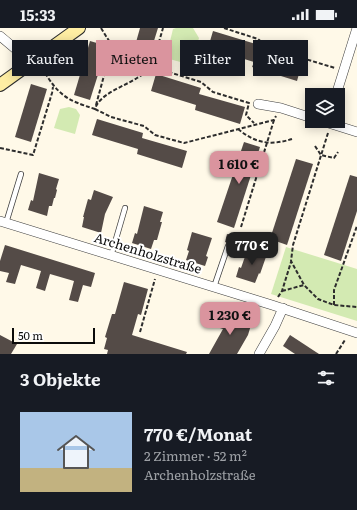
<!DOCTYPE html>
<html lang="de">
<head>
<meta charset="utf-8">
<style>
	:root { --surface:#171b24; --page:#242831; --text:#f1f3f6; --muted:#9ea1a6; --line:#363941; --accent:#da949e }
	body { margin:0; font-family:Literata,serif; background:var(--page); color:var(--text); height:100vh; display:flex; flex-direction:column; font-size:15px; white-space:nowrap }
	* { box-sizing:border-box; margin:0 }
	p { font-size:13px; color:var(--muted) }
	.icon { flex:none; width:22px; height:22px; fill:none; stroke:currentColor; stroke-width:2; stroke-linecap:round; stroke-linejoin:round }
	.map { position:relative; height:326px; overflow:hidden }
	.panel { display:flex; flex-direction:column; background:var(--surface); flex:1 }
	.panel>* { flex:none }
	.hud { position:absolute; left:12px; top:12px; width:333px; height:36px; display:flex; gap:8px }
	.fabs { position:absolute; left:305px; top:60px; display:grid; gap:8px }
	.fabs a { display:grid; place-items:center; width:40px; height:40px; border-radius:0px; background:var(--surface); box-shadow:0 2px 10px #0003; font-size:20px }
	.scale { position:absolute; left:12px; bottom:10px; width:83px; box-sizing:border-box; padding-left:4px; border:2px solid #0b0b0b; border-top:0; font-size:11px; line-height:14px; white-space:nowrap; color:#0b0b0b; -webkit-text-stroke:3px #fff; paint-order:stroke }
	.price { position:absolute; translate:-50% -34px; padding:0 9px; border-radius:8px; background:var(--accent); color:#111; font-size:13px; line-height:26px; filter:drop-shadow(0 1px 2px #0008) }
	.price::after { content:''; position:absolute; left:50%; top:24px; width:12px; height:9px; margin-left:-6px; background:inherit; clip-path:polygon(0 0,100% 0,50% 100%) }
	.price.active { background:#222; color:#fff }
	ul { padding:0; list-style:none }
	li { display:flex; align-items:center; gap:12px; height:100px; padding:0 20px }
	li+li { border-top:1px solid var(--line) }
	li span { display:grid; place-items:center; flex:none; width:112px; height:80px; border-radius:0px; color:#555 }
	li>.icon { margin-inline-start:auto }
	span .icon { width:48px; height:48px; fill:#fffc; stroke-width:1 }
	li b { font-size:17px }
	h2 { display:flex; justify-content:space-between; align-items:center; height:48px; padding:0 20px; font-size:17px }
	.tag { padding:0 14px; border-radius:0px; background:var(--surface); box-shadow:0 2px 10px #0003; font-size:14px; line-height:36px }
	.tag.active { background:var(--accent); color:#111 }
	.status { display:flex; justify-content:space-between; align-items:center; height:28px; padding:0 20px; background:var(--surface); direction:ltr }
	.status svg { height:11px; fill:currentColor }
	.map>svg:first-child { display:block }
	.green { fill:#d3eab2 }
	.building { fill:#544b47 }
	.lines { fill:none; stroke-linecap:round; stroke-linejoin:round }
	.lane-casing { stroke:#3e3e3e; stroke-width:6 }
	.street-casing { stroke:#3e3e3e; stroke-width:10 }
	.secondary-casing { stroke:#2d2d2d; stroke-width:14 }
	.path { stroke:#2d2d2d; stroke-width:2; stroke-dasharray:4 2; stroke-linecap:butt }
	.lane { stroke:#fff; stroke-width:4.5 }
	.street { stroke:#fff; stroke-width:9 }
	.secondary { stroke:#ffeea3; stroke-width:12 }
	.labels { text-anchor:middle; stroke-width:4; stroke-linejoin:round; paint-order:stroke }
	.street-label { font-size:13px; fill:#0b0b0b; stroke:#fff }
</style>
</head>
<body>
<div class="status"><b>15:33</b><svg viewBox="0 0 49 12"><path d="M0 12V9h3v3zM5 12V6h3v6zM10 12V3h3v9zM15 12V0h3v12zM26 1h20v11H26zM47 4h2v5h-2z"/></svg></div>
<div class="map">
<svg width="357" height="326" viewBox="0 0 357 326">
	<rect width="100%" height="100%" fill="#fff9e8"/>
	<!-- green -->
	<g class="green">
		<path d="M176 0H193L199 10 191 37 166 30 173 1Z"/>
		<path d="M69 79 76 81 80 87 75 106 54 100 60 81Z"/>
		<path d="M286 219 357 241V293L271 266Z"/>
	</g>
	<!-- building -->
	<g class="building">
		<path d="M140 0H158L149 29 133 25Z"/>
		<path d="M213 3 259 17 257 22 302 35 297 53 252 39 254 34 208 20Z"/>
		<path d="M90 13 107 18 90 72 74 67Z"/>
		<path d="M156 46 201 60 199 66 245 79 240 96 195 82 196 77 151 63Z"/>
		<path d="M31 56 47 61 31 114 15 109Z"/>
		<path d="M97 91 143 105 142 110 187 123 182 140 137 126 138 121 92 107Z"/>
		<path d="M244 114 260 119 234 200 217 194Z"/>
		<path d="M296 131 313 136 287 217 270 211Z"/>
		<path d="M39 145 59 151 56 161 57 162 55 170H54L52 178H49L47 188 28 182 31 172 33 173Z"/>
		<path d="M350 147 357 149V183L341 233 324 227Z"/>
		<path d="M94 162 113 169 105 186 101 205 82 199 84 189H83L88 171 91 172Z"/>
		<path d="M144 178 163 184 160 194H162L157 212H154L151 221 132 215 135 205 137 206Z"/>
		<path d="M192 204 212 210 206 228 208 229 205 238 186 232 189 223 187 222Z"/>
		<path d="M227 206 237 209 235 217 225 214Z"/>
		<path d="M5 217 95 245 91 259 83 257 78 274 69 272 74 253 50 246 45 263 36 260 41 243 21 237 15 256 6 254 9 245 0 243V233Z"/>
		<path d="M248 220 267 226 260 246 259 245 255 255 236 249 239 239 241 240Z"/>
		<path d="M124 254 148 261 141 287 138 286 132 307 187 324 186 326H107L108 322 104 321 107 310 105 309 112 286H115Z"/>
		<path d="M218 286 251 297 248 307 237 326H209L223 301 214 298Z"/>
		<path d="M0 307 17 316 11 326H0Z"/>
		<path d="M290 307 319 326H295L283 318Z"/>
	</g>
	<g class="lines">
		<!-- lane casing -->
		<g class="lane-casing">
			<g id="lane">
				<path d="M6 195 21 146"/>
				<path d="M111 228 125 180"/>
				<path d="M214 259 228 218"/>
			</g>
		</g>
		<!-- street casing -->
		<g class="street-casing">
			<g id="street">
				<path d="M0 8 31 34"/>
				<path d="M336 67 357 0"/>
				<path d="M258 76 281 80 312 90"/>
				<path d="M322 93 357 104"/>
				<path d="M0 193 272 277 357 305"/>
				<path d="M259 326 275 298 283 280"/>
			</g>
		</g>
		<!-- secondary casing -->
		<g class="secondary-casing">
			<path id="secondary" d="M0 57 79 0"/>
		</g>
		<!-- path -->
		<g class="path">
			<path d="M101 0C111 17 119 28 139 34 147 36 154 35 159 41L201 54 213 64 249 75 246 87 254 95"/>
			<path d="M224 0 258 11 269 20 335 40"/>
			<path d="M42 40C58 67 66 72 95 81 99 66 125 58 137 50 144 46 149 41 155 37L154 31 163 0"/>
			<path d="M96 77 112 18"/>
			<path d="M95 81 111 89 144 98 155 107 184 115 274 92 276 88"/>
			<path d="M238 101C255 115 270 118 292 111"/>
			<path d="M328 105 293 217 291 233 304 257 318 271 334 277 357 279"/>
			<path d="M315 118 321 127 334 130 338 124"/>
			<path d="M0 120 33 127 52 65 53 59"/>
			<path d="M241 199 274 92"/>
			<path d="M282 263 304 257"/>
			<path d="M278 269 282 263 291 234"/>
			<path d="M334 277V262L357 198"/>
			<path d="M140 304 155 251"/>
			<path d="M336 326 345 312"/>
		</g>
		<!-- lane -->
		<use href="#lane" class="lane"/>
		<!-- street -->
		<use href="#street" class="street"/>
		<!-- secondary -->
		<use href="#secondary" class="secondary"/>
	</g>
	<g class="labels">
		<!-- street labels -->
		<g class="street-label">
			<text transform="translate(148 225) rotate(17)" y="5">Archenholzstraße</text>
		</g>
	</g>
</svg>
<div class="fabs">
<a><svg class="icon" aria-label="layers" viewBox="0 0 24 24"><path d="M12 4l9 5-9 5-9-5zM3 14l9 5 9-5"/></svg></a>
</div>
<div class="scale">50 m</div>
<b class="price" style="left:239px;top:157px">1 610 €</b>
<b class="price active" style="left:252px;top:238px">770 €</b>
<b class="price" style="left:230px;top:308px">1 230 €</b>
<div class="hud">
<a class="tag">Kaufen</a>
<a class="tag active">Mieten</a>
<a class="tag">Filter</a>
<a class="tag">Neu</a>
</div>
</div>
<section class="panel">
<h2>3 Objekte<svg class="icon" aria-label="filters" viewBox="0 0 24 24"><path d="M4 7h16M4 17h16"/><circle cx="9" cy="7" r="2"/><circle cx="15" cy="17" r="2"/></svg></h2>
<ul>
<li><span style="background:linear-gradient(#a9c7e8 70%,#c2b280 0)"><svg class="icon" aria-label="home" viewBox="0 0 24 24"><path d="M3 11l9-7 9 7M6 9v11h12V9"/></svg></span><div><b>770 €/Monat</b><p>2 Zimmer · 52 m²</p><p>Archenholzstraße</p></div></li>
</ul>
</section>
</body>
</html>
